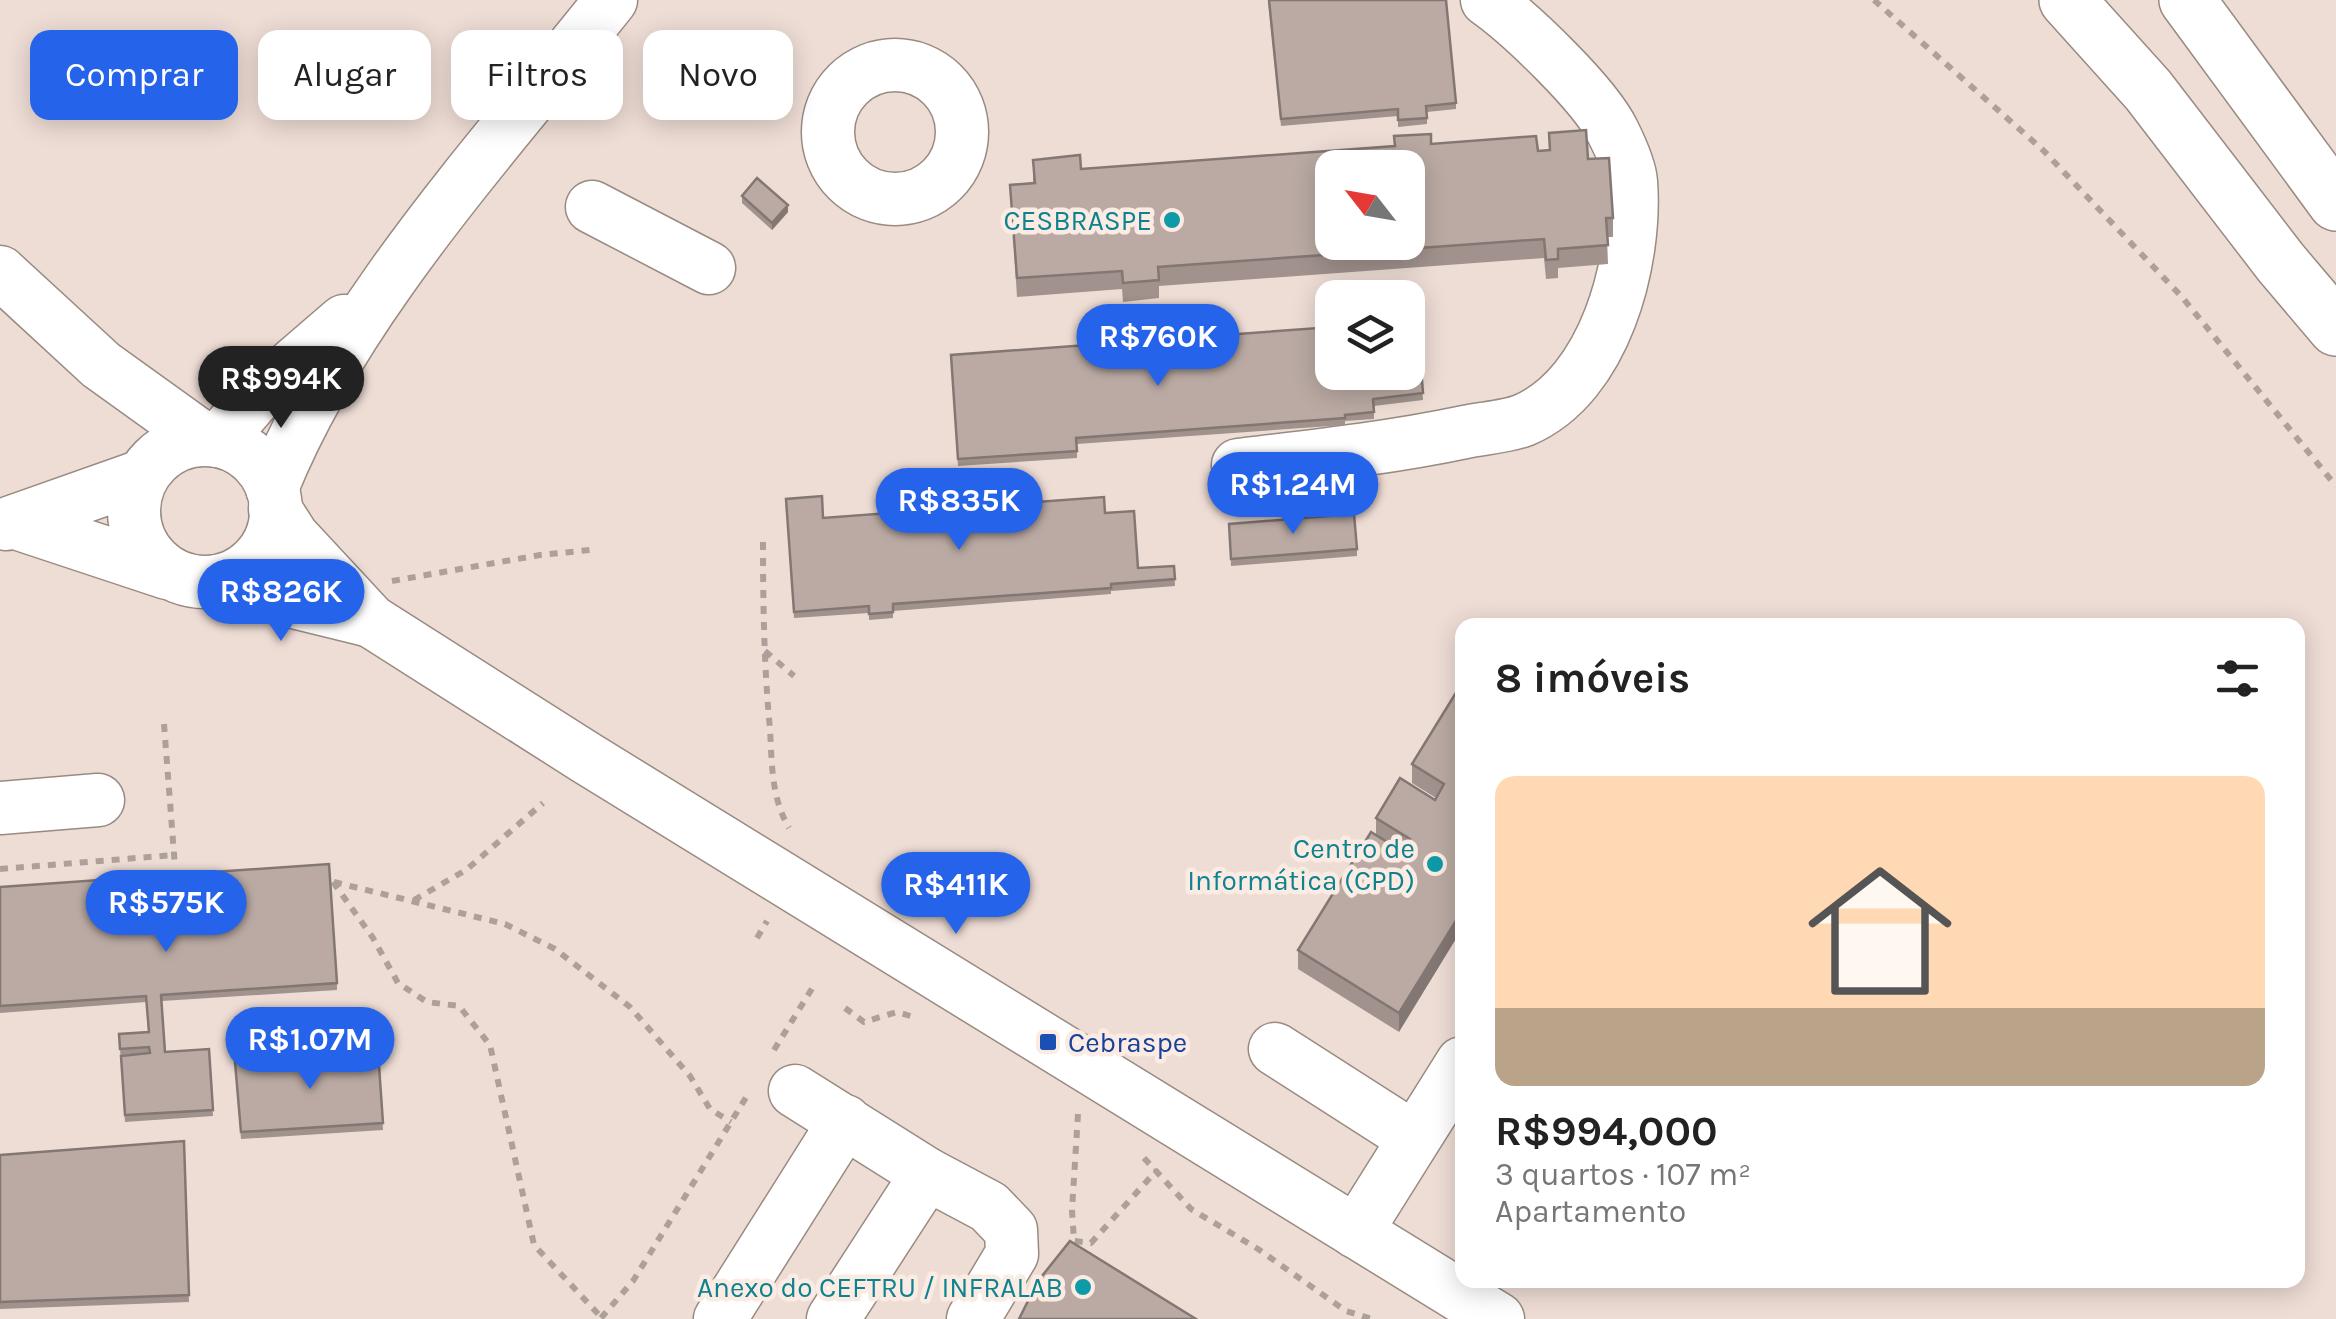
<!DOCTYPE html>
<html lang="pt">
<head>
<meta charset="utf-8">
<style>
	:root { --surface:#fff; --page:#f6f6f6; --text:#222; --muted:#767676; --line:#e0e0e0; --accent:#2563eb }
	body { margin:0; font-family:Karla,sans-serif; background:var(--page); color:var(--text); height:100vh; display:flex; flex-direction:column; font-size:38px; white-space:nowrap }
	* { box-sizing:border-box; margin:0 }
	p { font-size:32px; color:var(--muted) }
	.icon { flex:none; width:55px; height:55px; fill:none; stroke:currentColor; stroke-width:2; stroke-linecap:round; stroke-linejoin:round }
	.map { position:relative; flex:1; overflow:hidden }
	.side { position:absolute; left:1455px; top:618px; width:850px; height:670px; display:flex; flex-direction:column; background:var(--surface); border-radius:20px; box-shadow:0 5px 25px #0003 }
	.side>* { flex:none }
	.hud { position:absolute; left:30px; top:30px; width:950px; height:90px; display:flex; gap:20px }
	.needle { width:65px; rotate:301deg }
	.fabs { position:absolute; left:1315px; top:150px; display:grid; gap:20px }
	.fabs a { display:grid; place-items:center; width:110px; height:110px; border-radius:20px; background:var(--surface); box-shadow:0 5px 25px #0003; font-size:50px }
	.price { position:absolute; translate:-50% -85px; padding:0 22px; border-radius:35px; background:var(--accent); color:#fff; font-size:32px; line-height:65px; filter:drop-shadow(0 2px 5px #0008) }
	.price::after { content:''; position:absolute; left:50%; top:60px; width:30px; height:22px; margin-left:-15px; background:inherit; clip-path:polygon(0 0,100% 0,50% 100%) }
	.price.selected { background:#222; color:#fff }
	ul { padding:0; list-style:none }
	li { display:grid; align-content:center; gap:20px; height:530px; padding:0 40px }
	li+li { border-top:2px solid var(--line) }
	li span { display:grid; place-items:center; height:310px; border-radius:20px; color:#555 }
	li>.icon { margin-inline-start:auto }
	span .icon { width:180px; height:180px; fill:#fffc; stroke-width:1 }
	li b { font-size:42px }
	h2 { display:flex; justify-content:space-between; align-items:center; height:120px; padding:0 40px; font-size:42px }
	.pill { padding:0 35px; border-radius:20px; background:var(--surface); box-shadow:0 5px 25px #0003; font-size:35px; line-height:90px }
	.pill.selected { background:var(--accent); color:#fff }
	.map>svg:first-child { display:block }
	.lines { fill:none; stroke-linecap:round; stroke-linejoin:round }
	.minor-casing { stroke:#998a82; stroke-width:55 }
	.highway-casing { stroke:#998a82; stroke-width:58 }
	.path { stroke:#ada09a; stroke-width:6; stroke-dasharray:8 8; stroke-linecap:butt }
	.minor { stroke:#fff; stroke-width:52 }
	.highway { stroke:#fff; stroke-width:55 }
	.wall { fill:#a1928d }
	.shaded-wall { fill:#837773 }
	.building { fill:#bbaaa4; stroke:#837773; stroke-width:2.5; fill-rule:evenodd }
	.culture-dot { fill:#0f9aa8; stroke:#fbebe2; stroke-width:4 }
	.transit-dot { fill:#1a4fb4; stroke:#fbebe2; stroke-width:4 }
	.labels { text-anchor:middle; stroke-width:9; stroke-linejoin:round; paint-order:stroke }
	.culture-label { font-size:28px; fill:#0d838f; stroke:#fbebe2; text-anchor:end }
	.transit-label { font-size:28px; fill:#164399; stroke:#fbebe2; text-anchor:start }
</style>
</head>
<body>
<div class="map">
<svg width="2336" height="1319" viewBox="0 0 2336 1319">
	<rect width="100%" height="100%" fill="#eeddd5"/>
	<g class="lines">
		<!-- minor casing -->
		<g class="minor-casing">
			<g id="minor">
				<circle cx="895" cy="132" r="67"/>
				<path d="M592 207 709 268"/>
				<path d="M0 272 101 365 204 439"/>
				<circle cx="205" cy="511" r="71"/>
				<path d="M218 441 257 396 344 321"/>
				<path d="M1238 465C1314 456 1389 448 1465 432 1483 428 1507 427 1524 420 1605 385 1637 262 1631 182 1630 167 1620 146 1613 132 1595 95 1521 24 1487 0"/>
				<path d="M272 488C344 309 492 150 611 0"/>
				<path d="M275 509 293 537 371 621 585 757 1498 1319"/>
				<path d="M16 523 167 573"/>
				<path d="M6 524 142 476"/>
				<path d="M212 582 371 621"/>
				<path d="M0 808 98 800"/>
				<path d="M1275 1049 1414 1138"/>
				<path d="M795 1091 927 1174 989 1207 1011 1230 1012 1254 973 1319"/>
				<path d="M1356 1232 1462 1063"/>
				<path d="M720 1319 845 1121"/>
				<path d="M833 1319 927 1174"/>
			</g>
		</g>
		<!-- highway casing -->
		<g class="highway-casing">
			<g id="highway">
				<path d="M2067 0 2148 90 2281 263 2336 328"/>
				<path d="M2187 0 2336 203"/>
			</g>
		</g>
		<!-- path -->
		<g class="path">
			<path d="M1874 0 2043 150 2182 297 2336 486"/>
			<path d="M763 542C763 605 764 667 770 729 772 764 771 797 789 828"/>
			<path d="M392 581 540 555 590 550"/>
			<path d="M765 651 794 676"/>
			<path d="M164 724 175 867"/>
			<path d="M0 869 174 855"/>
			<path d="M333 882 373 938 398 983 427 1002 459 1006 490 1045 534 1245 601 1317"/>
			<path d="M334 882 505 924 555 949 630 1007 690 1076 710 1109 731 1122"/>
			<path d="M414 900 466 870 543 803"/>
			<path d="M757 938 767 921"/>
			<path d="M845 1008 864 1022 897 1012 917 1018"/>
			<path d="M774 1050 813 987"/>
			<path d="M1078 1114 1072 1210 1074 1241 1091 1243 1157 1170"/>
			<path d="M1144 1158 1191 1209 1258 1249 1346 1311 1372 1319"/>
			<path d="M601 1318 633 1281 750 1091"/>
		</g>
		<!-- minor -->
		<use href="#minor" class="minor"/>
		<!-- highway -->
		<use href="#highway" class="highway"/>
	</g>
	<!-- wall -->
	<g class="wall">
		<path d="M1268 0 1456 103V109L1427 112V124L1398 127V116L1281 126Z"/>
		<path d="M1549 133 1588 159 1613 218V237H1607L1608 264 1558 268V278L1546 279 1544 258 1159 286V298L1123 302 1122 289 1017 297 1010 185 1033 183V160L1081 169 1431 144 1538 151 1549 150Z"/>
		<path d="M742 196 788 212 772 230 742 203Z"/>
		<path d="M1419 341 1423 400 1374 406V419L1345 421V425L1077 444V458L958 466 951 355 1332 372Z"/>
		<path d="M786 499 823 518 1105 513 1138 568 1174 566 1175 586 1111 591V594L893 611V618L869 620V613L794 618Z"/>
		<path d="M1229 524 1357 549V556L1231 566Z"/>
		<path d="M1462 683 1399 1032 1298 969V950L1376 835V818L1435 800 1436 798 1412 783V764Z"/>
		<path d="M0 887 337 983V990L162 1001 165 1052 209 1049 213 1116 125 1122 119 1034 148 1032 146 1002 0 1013Z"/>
		<path d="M378 1051 383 1130 241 1139 235 1069Z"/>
		<path d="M184 1141 189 1302 0 1309V1155Z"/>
	</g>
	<!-- shaded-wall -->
	<g class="shaded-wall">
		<path d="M788 205V212L772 230V223Z"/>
		<path d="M1462 911V929L1399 1032V1013Z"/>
	</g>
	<!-- building -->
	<g class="building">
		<path d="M1269 0H1446L1456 103 1426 106 1427 118 1398 120V109L1281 119Z"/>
		<path d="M1586 130 1588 159 1609 158 1613 218H1606L1608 245 1558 249V259L1546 260 1544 239 1158 267 1159 280 1123 283 1122 271 1017 278 1010 185 1035 183 1033 160 1080 155 1081 169 1395 146 1394 136 1431 134V144L1536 136 1538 151 1550 150 1549 133ZM1332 168H1408V242H1332Z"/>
		<path d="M757 178 788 205 772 223 742 196Z"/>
		<path d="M1332 327V372H1408V342L1419 341 1423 393 1373 399 1374 412 1345 415V418L1076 438 1077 451 958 459 951 355Z"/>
		<path d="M822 496 823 518 1104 497 1105 513 1134 511 1138 568 1174 566 1175 579 1111 584V588L893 604V612L869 614V606L794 612 786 499Z"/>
		<path d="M1354 514 1357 549 1231 559 1229 524Z"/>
		<path d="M1462 683V911L1399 1013 1298 950 1371 832 1403 852 1410 839 1376 818 1400 778 1435 800 1444 784 1412 764Z"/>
		<path d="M329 864 337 983 161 995 165 1052 209 1049 213 1110 125 1115 121 1056 150 1053 149 1047 120 1049 119 1034 149 1032 146 996 0 1006V887Z"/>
		<path d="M378 1051 383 1123 241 1132 235 1062Z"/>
		<path d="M184 1141 189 1295 0 1302V1155Z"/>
		<path d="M1070 1241 1196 1319H1019L1038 1281Z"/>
	</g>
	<!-- markers -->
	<g class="culture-dot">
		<circle cx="1172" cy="220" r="10"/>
		<circle cx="1435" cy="864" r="10"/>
		<circle cx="1083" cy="1287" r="10"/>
	</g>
	<rect class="transit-dot" x="1038" y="1032" width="20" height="20" rx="5"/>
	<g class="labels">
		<!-- culture labels -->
		<g class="culture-label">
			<text x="1152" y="230">CESBRASPE</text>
			<text x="1415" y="858">Centro de<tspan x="1415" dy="32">Informática (CPD)</tspan></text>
			<text x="1063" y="1297">Anexo do CEFTRU / INFRALAB</text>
		</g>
		<!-- transit labels -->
		<g class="transit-label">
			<text x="1068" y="1052">Cebraspe</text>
		</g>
	</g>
</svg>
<div class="fabs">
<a><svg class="needle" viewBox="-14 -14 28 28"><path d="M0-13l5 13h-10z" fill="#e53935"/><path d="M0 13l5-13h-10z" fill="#767676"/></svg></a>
<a><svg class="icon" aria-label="layers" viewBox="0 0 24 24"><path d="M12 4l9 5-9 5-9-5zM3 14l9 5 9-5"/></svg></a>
</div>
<b class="price" style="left:1158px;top:389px">R$760K</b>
<b class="price selected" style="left:281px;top:431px">R$994K</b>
<b class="price" style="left:1293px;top:537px">R$1.24M</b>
<b class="price" style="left:959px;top:553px">R$835K</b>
<b class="price" style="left:281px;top:644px">R$826K</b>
<b class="price" style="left:956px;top:937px">R$411K</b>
<b class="price" style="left:166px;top:955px">R$575K</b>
<b class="price" style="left:310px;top:1092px">R$1.07M</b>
<div class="hud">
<a class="pill selected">Comprar</a>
<a class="pill">Alugar</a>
<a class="pill">Filtros</a>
<a class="pill">Novo</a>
</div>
<section class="side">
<h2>8 imóveis<svg class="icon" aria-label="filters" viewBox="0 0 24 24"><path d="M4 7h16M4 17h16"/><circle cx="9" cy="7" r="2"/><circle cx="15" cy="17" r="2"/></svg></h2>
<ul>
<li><span style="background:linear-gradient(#ffd9b3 75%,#b9a48a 0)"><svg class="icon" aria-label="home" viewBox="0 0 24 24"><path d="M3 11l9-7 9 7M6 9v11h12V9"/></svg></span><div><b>R$994,000</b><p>3 quartos · 107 m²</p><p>Apartamento</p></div></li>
</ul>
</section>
</div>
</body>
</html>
